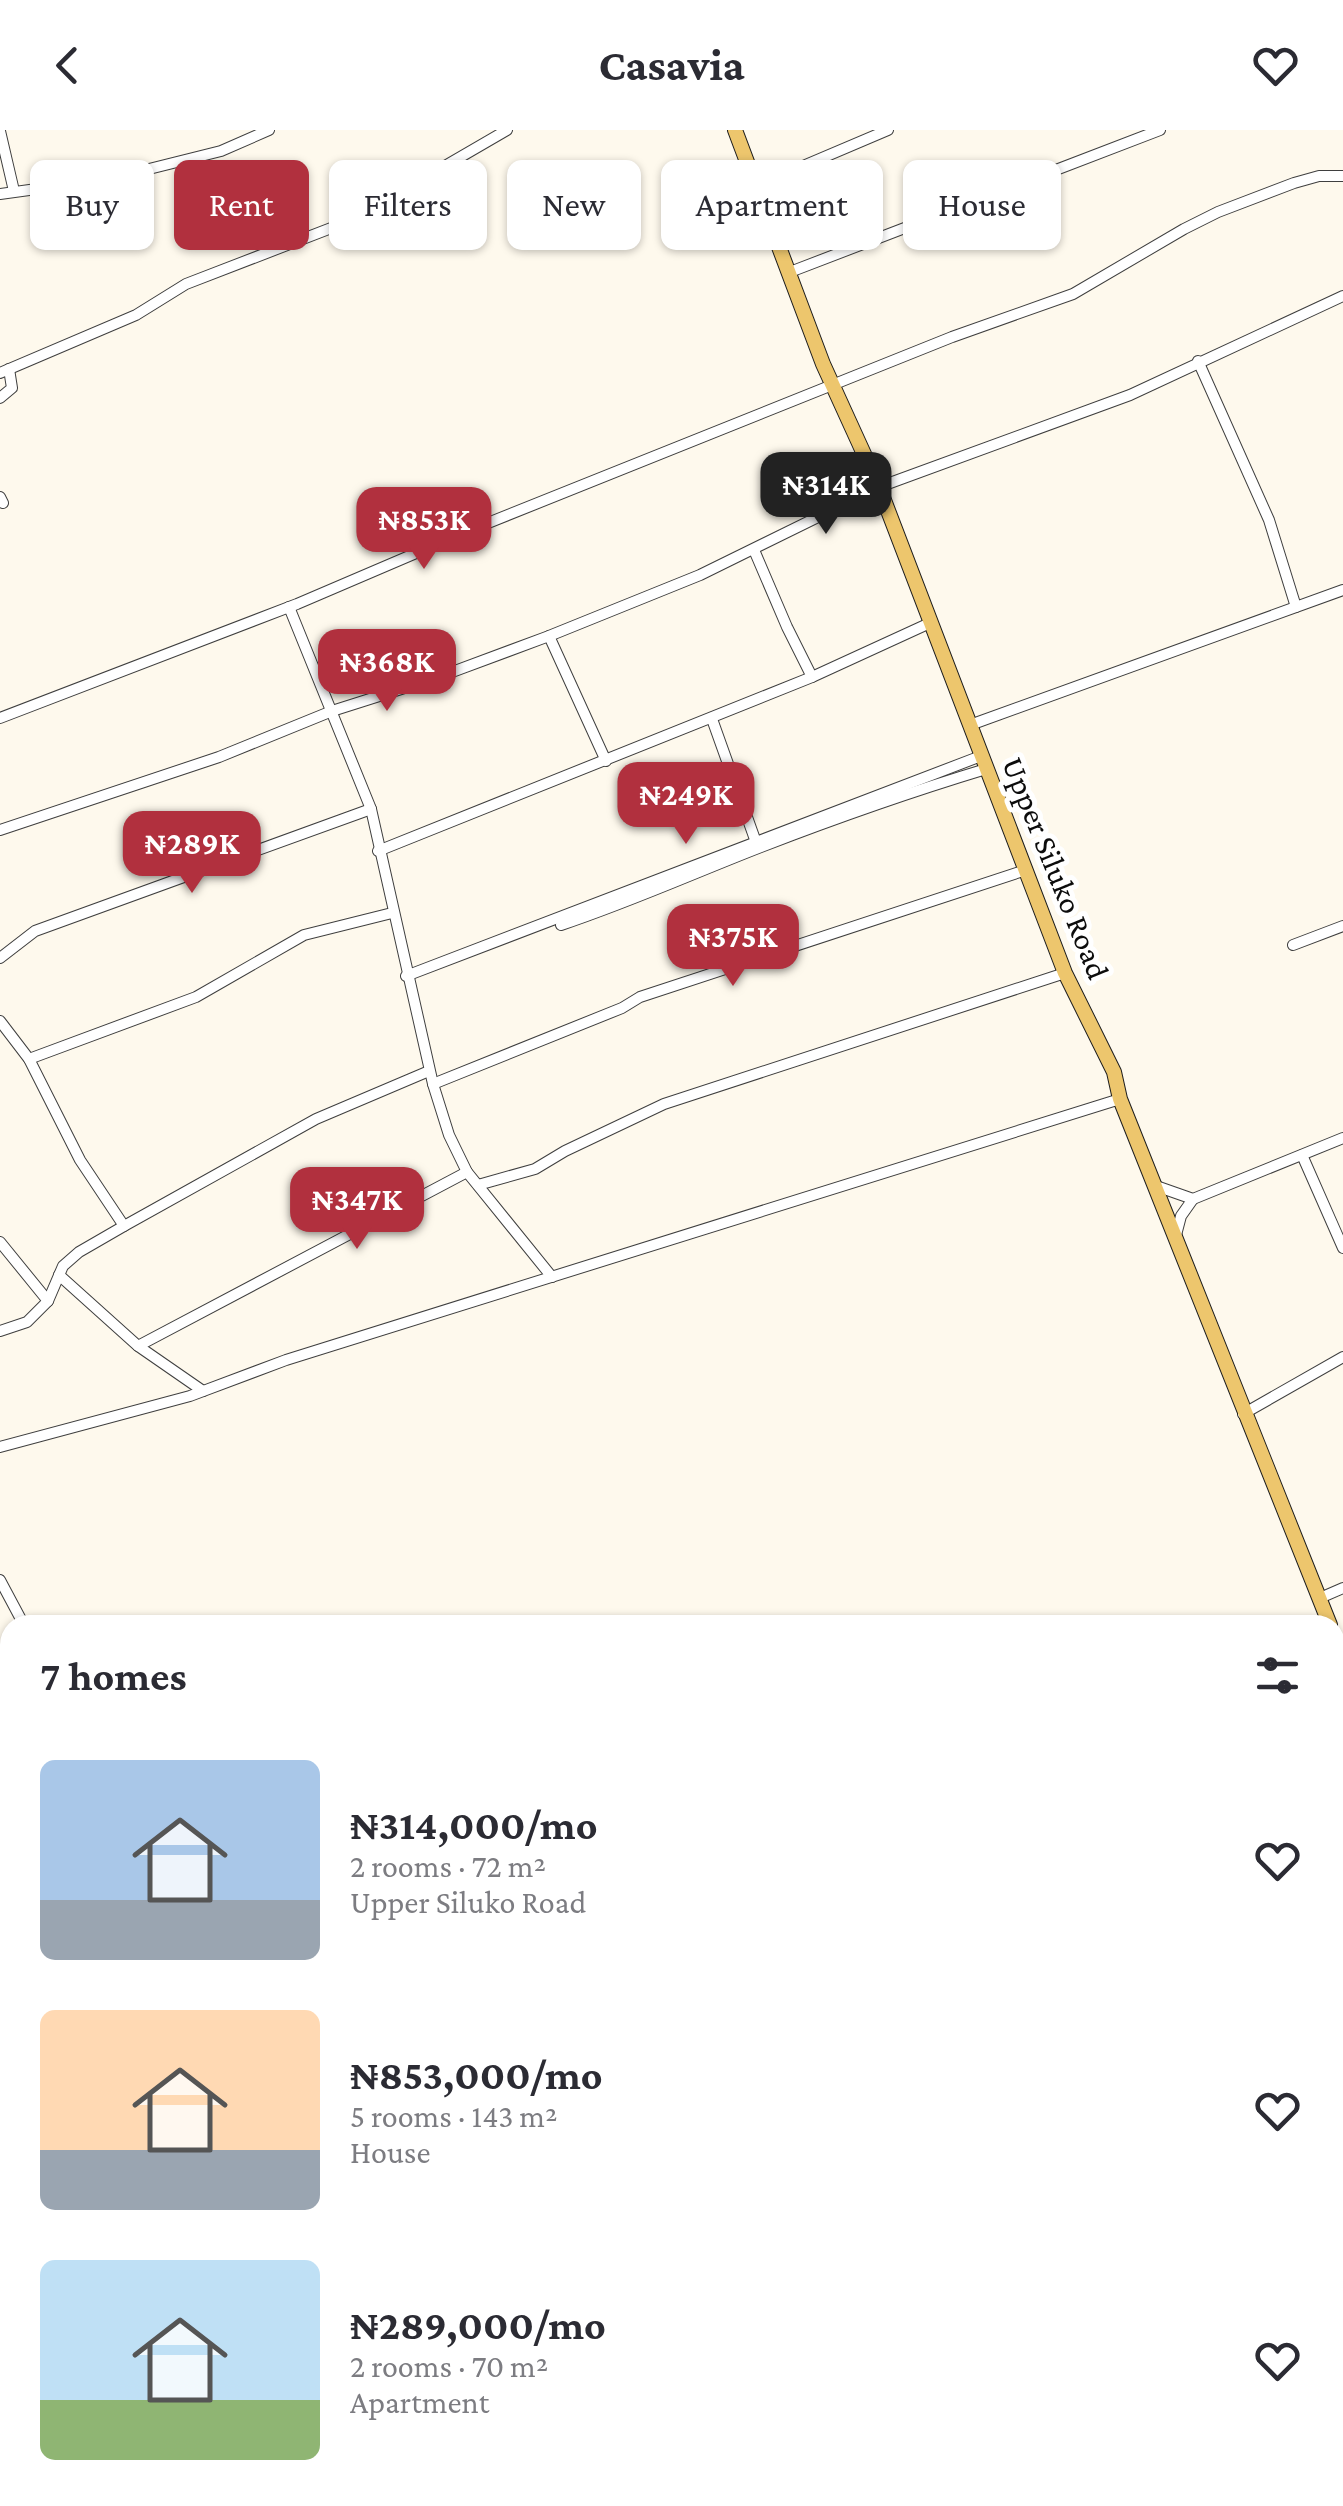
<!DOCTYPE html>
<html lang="en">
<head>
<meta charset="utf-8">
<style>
	:root { --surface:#fff; --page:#f7f7f7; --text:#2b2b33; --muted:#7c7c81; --accent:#b1303e }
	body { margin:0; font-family:"Crimson Pro",serif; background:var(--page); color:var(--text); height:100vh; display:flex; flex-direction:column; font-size:38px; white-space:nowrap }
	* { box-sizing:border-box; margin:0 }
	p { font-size:32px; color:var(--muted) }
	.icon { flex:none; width:55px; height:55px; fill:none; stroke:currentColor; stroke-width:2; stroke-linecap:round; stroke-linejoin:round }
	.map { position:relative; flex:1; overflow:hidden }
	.sheet { position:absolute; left:0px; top:1485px; width:1345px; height:892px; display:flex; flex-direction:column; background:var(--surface); border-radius:30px 30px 0 0; box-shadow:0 2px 8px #0004 }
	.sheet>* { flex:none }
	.top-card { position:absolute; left:30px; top:30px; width:1285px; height:90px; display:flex; gap:20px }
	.price { position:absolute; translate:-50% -85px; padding:0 22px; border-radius:20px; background:var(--accent); color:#fff; font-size:32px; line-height:65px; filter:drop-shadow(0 2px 5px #0008) }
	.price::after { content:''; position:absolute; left:50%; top:60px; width:30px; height:22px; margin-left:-15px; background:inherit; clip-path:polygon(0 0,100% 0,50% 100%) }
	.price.active { background:#222; color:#fff }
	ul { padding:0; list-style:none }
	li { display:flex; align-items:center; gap:30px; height:250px; padding:0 40px }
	li span { display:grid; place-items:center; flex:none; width:280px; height:200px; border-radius:15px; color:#555 }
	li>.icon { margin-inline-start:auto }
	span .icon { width:120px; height:120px; fill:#fffc; stroke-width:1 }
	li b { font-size:42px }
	h2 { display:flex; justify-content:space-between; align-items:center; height:120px; padding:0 40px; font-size:42px }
	.chip { padding:0 35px; border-radius:15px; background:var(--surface); box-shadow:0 2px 8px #0004; font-size:35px; line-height:90px }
	.chip.active { background:var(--accent); color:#fff }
	header { display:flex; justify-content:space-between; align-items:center; height:130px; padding:0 40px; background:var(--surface); font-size:45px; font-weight:700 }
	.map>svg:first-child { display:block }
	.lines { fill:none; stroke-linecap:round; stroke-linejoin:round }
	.minor-casing { stroke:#3f3f3f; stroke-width:12 }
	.major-casing { stroke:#1d1d1d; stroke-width:16 }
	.minor { stroke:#fff; stroke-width:10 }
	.major { stroke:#edc66d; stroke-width:14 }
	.labels { text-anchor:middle; stroke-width:10; stroke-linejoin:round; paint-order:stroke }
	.street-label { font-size:32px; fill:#0c0c0c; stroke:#fff }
</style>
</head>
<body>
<header><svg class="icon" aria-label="back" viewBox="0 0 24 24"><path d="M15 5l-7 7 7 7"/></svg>Casavia<svg class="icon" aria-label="heart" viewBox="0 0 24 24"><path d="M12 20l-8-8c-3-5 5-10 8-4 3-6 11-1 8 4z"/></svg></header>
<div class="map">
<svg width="1343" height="2376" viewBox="0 0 1343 2376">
	<rect width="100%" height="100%" fill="#fef9ed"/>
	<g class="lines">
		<!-- minor casing -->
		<g class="minor-casing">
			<g id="minor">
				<path d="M0 1 14 61"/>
				<path d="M756 56 888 0"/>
				<path d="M0 64 109 49 221 21 269 0"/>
				<path d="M790 142 1160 0"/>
				<path d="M1198 231 1269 390 1296 477"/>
				<path d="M0 243 136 185 186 154 352 90 507 0"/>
				<path d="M0 268 12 258 9 239"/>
				<path d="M0 367 3 373"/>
				<path d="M754 420 787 497 812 547"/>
				<path d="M289 477 371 679 433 954 449 1005 467 1042"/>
				<path d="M549 506 606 631"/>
				<path d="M0 588 297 474 463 403 952 207 1073 164 1184 99 1218 82 1294 53 1319 46H1343"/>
				<path d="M712 589 757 715"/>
				<path d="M970 595 1343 460"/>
				<path d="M0 700 219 627 332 581 436 548 549 506 700 445 879 357 1130 265 1343 166"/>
				<path d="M378 721 812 547 932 492"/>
				<path d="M561 795C630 772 694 743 761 717 836 688 910 662 986 639"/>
				<path d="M1293 815 1343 796"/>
				<path d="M0 828 35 801 371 679"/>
				<path d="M406 846 981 626"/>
				<path d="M0 891 29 929 80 1030 124 1096 316 989 429 941"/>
				<path d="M29 929 196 867 304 805 392 783"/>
				<path d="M433 954 622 878 640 867 1026 740"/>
				<path d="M1302 1025 1343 1118"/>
				<path d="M478 1055 535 1039 565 1021 664 974 1065 843"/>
				<path d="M1156 1056 1193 1069 1343 1008"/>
				<path d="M1176 1105 1181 1086 1193 1069"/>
				<path d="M0 1112 48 1171"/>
				<path d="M59 1145 138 1216 203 1261"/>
				<path d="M0 1201 27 1192 48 1171 63 1136 79 1122 124 1096"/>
				<path d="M138 1216 467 1042 552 1147"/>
				<path d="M1243 1284 1343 1227"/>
				<path d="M0 1317 190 1266 286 1230 1120 969"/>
				<path d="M0 1450 24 1495"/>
				<path d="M1320 1468 1343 1458"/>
				<path d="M0 2163 10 2158"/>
				<path d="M1335 2350 1343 2347"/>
				<path d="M606 2368 608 2376"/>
				<path d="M1272 2376 1292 2368"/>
			</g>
		</g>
		<!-- major casing -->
		<g class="major-casing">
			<g id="major">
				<path d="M735 0 823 234 879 357 1065 843 1114 942 1120 969 1330 1495"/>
				<path d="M1335 1509 1343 1529"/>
			</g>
		</g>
		<!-- minor -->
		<use href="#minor" class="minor"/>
		<!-- major -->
		<use href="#major" class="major"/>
	</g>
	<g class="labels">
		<!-- street labels -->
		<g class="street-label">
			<text transform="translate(1056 738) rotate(68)" y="11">Upper Siluko Road</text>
		</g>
	</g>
</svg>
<b class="price active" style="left:826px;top:407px">₦314K</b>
<b class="price" style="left:424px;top:442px">₦853K</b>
<b class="price" style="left:387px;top:584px">₦368K</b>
<b class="price" style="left:686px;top:717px">₦249K</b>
<b class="price" style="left:192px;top:766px">₦289K</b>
<b class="price" style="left:733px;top:859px">₦375K</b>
<b class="price" style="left:357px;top:1122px">₦347K</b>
<div class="top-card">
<a class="chip">Buy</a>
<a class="chip active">Rent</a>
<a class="chip">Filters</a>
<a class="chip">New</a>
<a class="chip">Apartment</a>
<a class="chip">House</a>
</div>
<section class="sheet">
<h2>7 homes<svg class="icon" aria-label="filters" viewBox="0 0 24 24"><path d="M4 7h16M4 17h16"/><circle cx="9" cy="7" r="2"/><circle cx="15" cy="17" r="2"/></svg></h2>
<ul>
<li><span style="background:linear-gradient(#a9c7e8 70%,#9aa5b1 0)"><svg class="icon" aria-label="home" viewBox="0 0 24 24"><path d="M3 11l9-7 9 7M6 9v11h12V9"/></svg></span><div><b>₦314,000/mo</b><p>2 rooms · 72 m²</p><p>Upper Siluko Road</p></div><svg class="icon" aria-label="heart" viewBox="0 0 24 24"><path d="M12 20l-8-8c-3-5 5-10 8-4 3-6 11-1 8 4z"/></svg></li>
<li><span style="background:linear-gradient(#ffd9b3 70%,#9aa5b1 0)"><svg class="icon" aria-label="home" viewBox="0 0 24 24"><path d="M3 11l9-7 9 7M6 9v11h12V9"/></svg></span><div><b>₦853,000/mo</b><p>5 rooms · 143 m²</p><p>House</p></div><svg class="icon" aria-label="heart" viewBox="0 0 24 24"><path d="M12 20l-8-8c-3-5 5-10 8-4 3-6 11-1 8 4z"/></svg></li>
<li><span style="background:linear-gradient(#bfe0f5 70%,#8fb573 0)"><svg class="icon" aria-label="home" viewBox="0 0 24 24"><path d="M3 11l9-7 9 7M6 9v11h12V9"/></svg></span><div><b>₦289,000/mo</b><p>2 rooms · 70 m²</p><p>Apartment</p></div><svg class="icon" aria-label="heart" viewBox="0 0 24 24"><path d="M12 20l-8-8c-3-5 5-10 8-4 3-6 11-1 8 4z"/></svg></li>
</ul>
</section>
</div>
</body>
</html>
